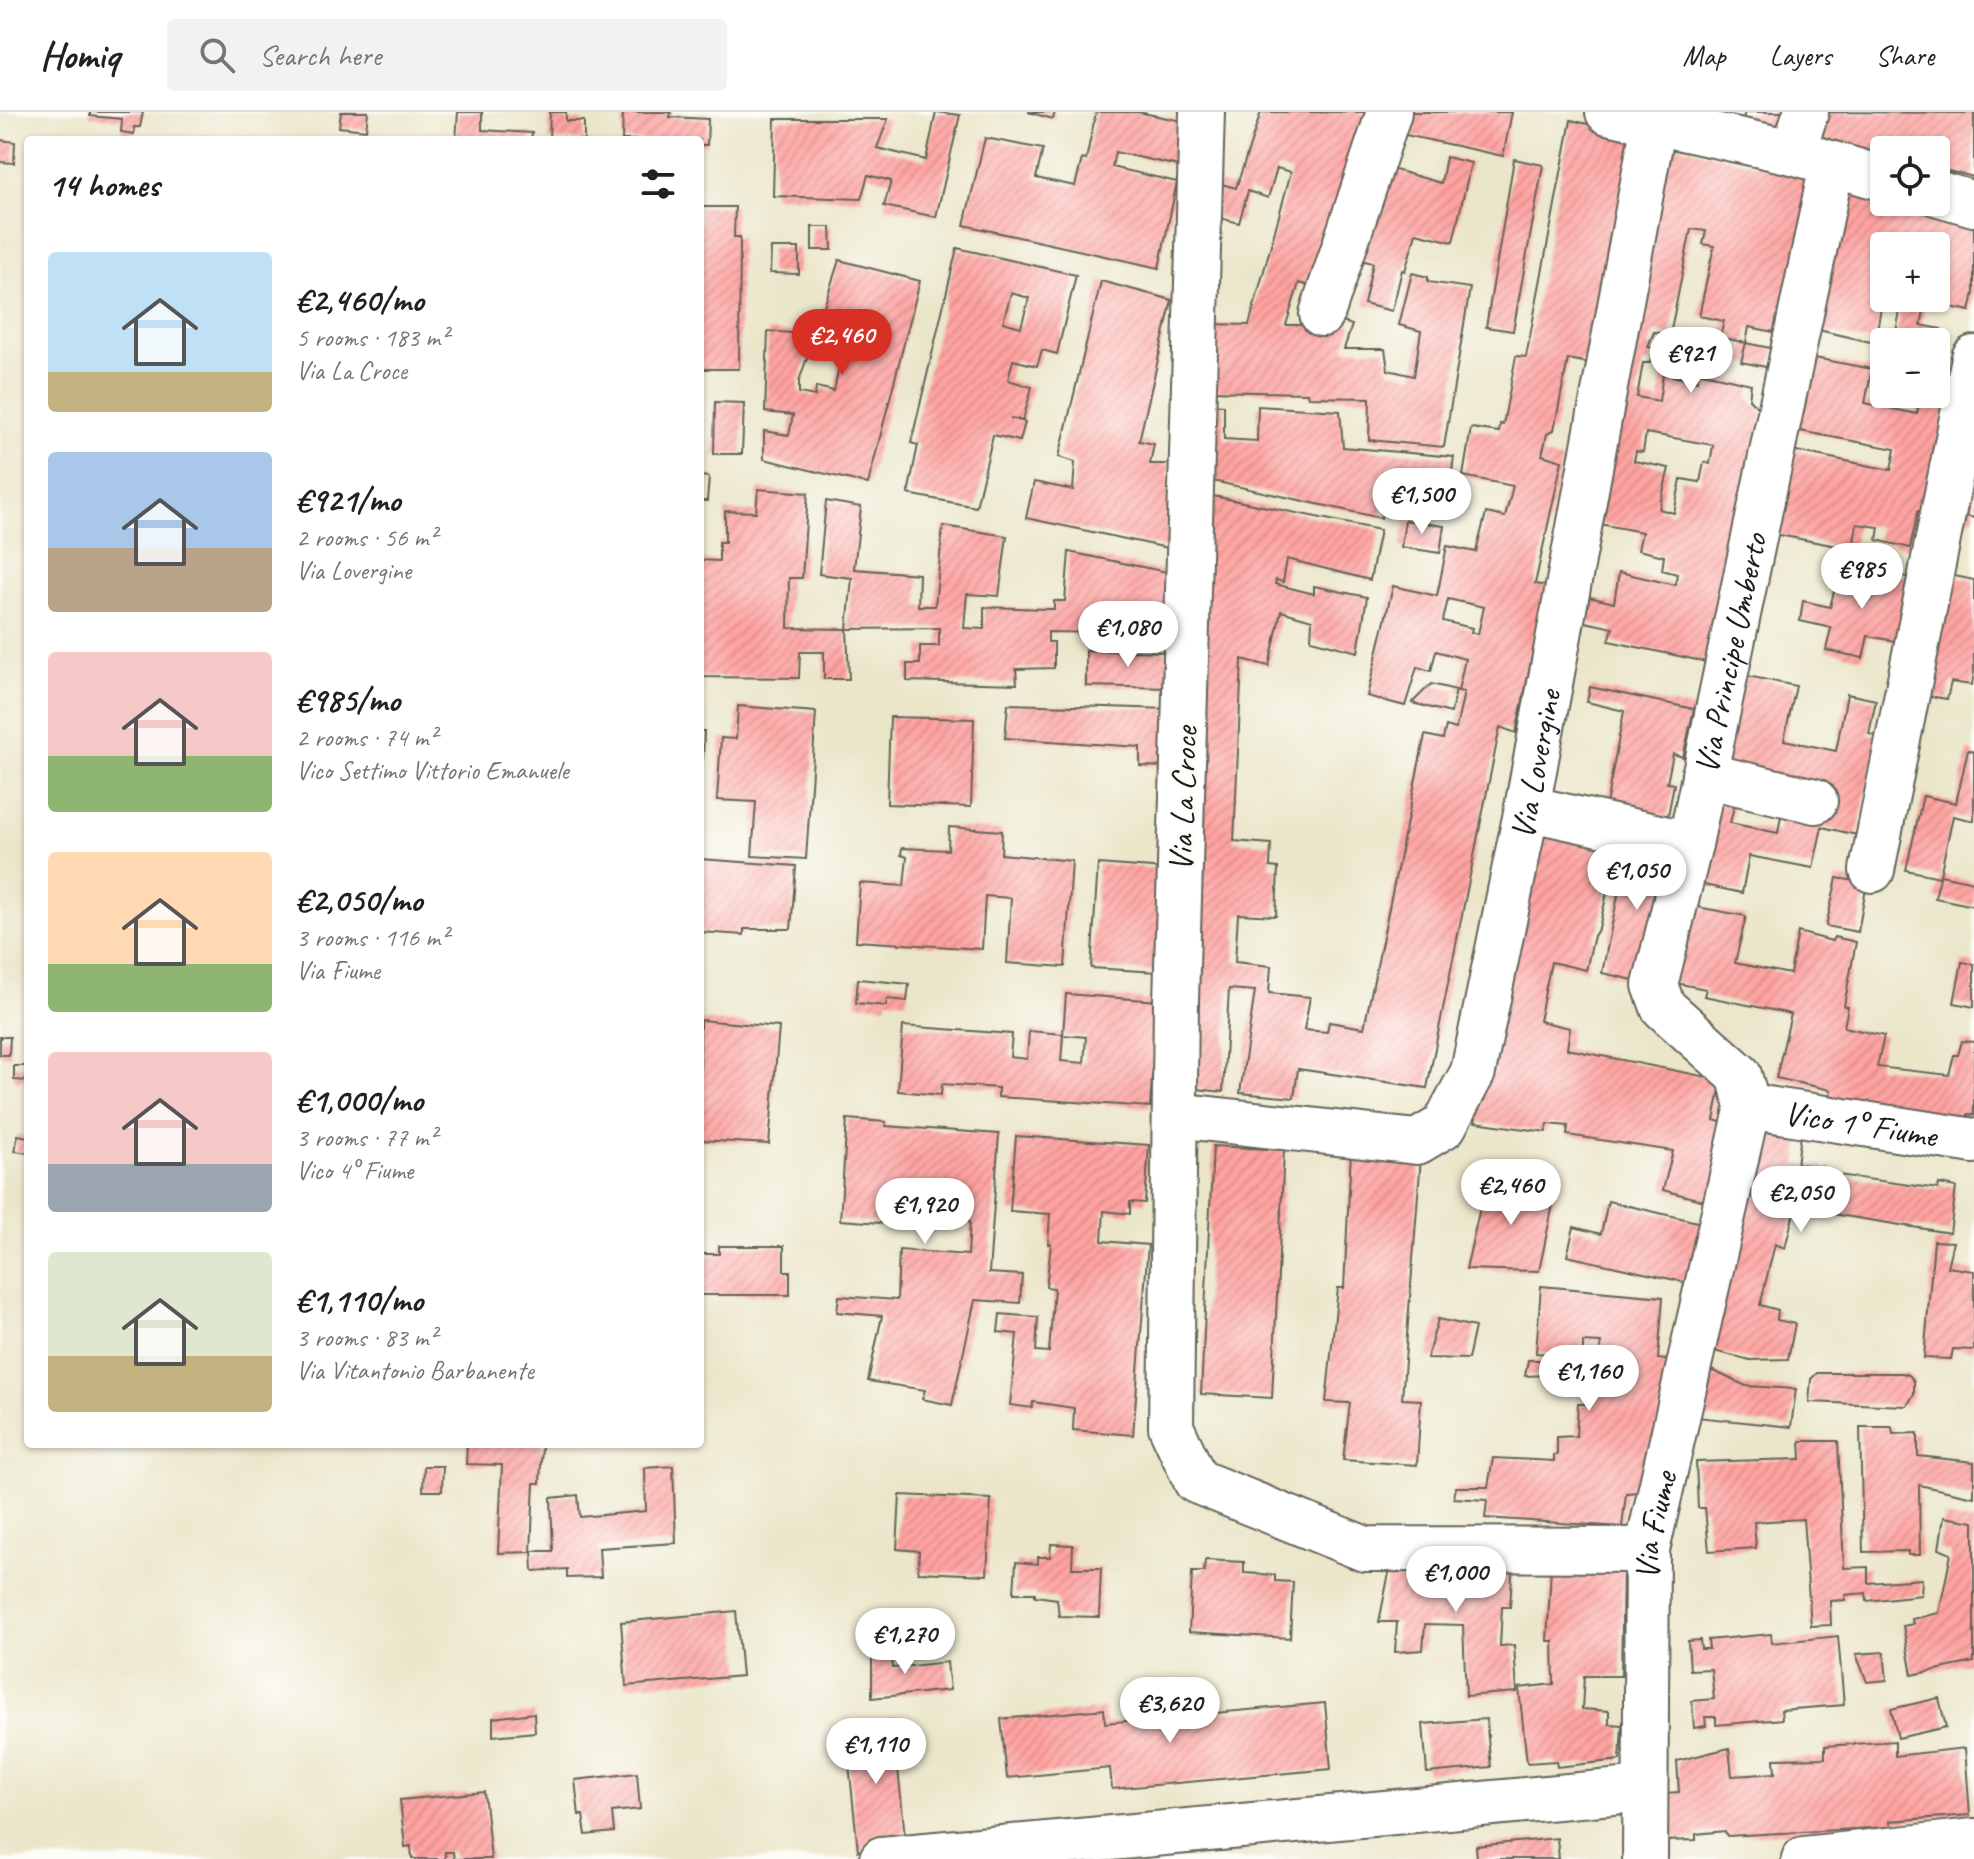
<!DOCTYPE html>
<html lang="en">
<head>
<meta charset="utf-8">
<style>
	:root { --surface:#fff; --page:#f2f2f2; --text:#202124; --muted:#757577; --line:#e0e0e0; --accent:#d93025 }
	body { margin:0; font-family:Caveat,sans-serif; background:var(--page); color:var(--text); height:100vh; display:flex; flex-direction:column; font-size:30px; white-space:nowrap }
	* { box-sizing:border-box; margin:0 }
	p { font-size:26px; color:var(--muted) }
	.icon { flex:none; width:44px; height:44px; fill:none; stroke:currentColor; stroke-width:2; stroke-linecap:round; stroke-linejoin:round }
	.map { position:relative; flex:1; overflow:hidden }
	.side { position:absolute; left:24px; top:24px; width:680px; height:1312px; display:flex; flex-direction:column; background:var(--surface); border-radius:8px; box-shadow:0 2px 6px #0004 }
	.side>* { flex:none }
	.controls { position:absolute; left:1870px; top:24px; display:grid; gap:16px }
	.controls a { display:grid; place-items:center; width:80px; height:80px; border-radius:8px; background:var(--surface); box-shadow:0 2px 6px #0004; font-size:40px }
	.price { position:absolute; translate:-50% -68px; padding:0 18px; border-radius:28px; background:#fff; color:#222; font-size:26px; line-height:52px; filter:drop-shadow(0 2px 4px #0008) }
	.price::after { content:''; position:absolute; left:50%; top:48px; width:24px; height:18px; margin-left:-12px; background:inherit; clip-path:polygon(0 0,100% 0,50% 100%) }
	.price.selected { background:var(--accent); color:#fff }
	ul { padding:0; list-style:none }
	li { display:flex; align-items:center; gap:24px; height:200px; padding:0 24px }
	li span { display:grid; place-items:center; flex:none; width:224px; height:160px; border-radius:8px; color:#555 }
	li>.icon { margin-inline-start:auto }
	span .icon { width:96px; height:96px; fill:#fffc; stroke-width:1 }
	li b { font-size:34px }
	h2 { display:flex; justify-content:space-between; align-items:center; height:96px; padding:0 24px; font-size:34px }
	header { display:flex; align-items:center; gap:48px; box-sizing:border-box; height:112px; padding:0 40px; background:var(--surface); border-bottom:2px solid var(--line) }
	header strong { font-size:38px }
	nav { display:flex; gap:44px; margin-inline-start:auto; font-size:28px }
	.search { width:560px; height:72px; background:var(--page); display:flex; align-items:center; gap:20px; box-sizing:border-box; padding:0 28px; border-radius:8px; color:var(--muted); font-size:30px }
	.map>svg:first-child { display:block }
	.building { fill:url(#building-hatch); fill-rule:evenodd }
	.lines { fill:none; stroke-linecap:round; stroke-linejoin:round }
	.minor-casing { stroke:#646359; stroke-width:48 }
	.minor { stroke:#fff; stroke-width:44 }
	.labels { text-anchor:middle; stroke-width:6; stroke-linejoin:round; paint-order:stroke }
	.street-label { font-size:34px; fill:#1c1c1c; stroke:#fdfcf7 }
</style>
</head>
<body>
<header>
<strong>Homiq</strong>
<div class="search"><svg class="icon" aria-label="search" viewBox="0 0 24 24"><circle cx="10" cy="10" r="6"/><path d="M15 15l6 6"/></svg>Search here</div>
<nav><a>Map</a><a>Layers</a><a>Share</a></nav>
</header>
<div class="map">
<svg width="1974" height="1747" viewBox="0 0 1974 1747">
	<defs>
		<pattern id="building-hatch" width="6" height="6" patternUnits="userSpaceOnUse" patternTransform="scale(2)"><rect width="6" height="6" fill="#fea3a1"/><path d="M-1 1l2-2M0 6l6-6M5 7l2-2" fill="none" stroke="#d98c8a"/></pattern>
	</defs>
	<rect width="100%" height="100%" fill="#fdfcf7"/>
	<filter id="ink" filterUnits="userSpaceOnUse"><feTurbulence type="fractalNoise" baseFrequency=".0125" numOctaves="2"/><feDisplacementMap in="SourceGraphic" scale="16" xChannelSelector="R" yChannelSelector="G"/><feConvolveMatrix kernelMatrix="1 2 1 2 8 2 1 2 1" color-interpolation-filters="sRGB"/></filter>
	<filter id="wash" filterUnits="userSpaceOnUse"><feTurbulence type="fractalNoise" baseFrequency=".006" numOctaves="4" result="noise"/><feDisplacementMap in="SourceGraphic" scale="32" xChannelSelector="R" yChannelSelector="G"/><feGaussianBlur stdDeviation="1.8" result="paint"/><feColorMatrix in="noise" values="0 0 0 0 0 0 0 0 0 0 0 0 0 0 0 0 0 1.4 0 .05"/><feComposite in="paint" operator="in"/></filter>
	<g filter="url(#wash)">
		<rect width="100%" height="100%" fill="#ebe6ca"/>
		<g id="blocks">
			<!-- building -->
			<g class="building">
				<path d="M90 0H143L140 15H134V22L121 20 122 7 90 4Z"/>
				<path d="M341 0H368L366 18 339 15Z"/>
				<path d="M458 0H482V18L532 21 531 28H456Z"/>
				<path d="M550 0H566V9H584V28H549Z"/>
				<path d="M623 0H671L670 5 708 7 707 33H700V28H622Z"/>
				<path d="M936 0 960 3 936 105 884 94 891 69 868 63 861 87 773 84 775 7H888L877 36 926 48Z"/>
				<path d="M1028 0H1055L1053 7Z"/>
				<path d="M1096 0H1138L1192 11 1183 55 1115 40 1112 55 1177 70 1159 156 964 113 985 26 1043 37 1036 66 1075 74 1082 47 1086 48Z"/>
				<path d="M1261 0H1372L1319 177 1299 171 1286 213H1323L1326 204 1352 213 1344 237H1385L1388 258 1414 264 1421 219 1399 213 1412 161 1428 165V170L1470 176 1444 335 1369 328 1370 286 1308 285 1307 281 1209 279 1212 212 1249 213 1291 60 1277 56 1268 86 1248 79 1239 111 1216 105 1218 71 1236 76Z"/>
				<path d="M1406 0H1512L1503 44 1401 22Z"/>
				<path d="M1745 0H1792L1785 21 1742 10Z"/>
				<path d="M1816 0 1974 1V65L1936 56V38H1884V43L1809 26Z"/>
				<path d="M1571 8 1645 26 1599 253 1568 247 1554 318 1547 322 1542 343 1562 349 1535 472 1547 474 1516 621 1500 615 1427 976 1298 957 1294 986 1240 981 1255 879 1229 877 1223 980 1187 976 1208 383 1380 418 1370 468 1287 447 1283 470 1276 468 1275 472 1314 482V474L1367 485 1358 540 1311 528 1312 508 1281 499 1269 554 1242 547 1234 729 1271 732 1270 755 1278 756 1276 804 1238 802 1235 850 1271 854 1269 881 1310 885 1304 918 1327 920 1329 910 1364 916 1425 623 1443 627 1446 614 1456 617 1464 580 1458 579 1465 547 1436 539 1431 559 1417 555 1405 594 1367 584 1393 474 1437 484 1447 434 1476 440 1486 401 1505 405 1513 374 1463 364 1471 316 1499 320 1500 312 1503 313 1516 244 1526 245ZM1448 487 1484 495 1478 522 1471 520 1472 516 1443 509Z"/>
				<path d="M0 28 15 30 14 51 0 50Z"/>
				<path d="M1656 28 1813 67 1779 221 1749 215 1746 231 1720 225 1724 209 1699 204 1714 134 1703 132 1706 119 1691 117 1670 223 1654 220 1648 235 1654 236 1650 251H1643L1637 285 1659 289 1663 262 1697 269 1699 260 1751 272 1749 287 1763 300 1711 551 1609 529 1613 516 1571 507 1576 482 1614 491 1619 460 1675 473 1677 462 1662 458 1664 444 1638 438 1642 420 1589 410ZM1646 321 1713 333 1710 352 1704 350 1700 370 1681 367 1674 401 1659 397 1669 356 1634 349 1636 339 1643 340Z"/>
				<path d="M1446 45 1471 51 1453 130 1416 121 1405 159 1402 158 1392 199 1364 192 1373 151 1361 148 1388 56 1441 71Z"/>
				<path d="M1514 47 1543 53 1513 219 1486 215Z"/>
				<path d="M1835 72 1884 84V90H1909L1974 106V181L1970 199 1926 190 1927 186H1936V134H1884V177L1875 231 1805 215Z"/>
				<path d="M700 95H735L734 125H740L739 257H700Z"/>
				<path d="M812 115H831L832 138H812Z"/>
				<path d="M771 136H799V162L770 161Z"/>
				<path d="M957 136 1076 163 1057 242 1042 238 1037 254 1013 248 1008 268 1032 275 1023 308 1010 306 1025 310 1020 329 993 323 976 395 908 382 918 333 911 331ZM1011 181 1029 186 1021 215 1003 210Z"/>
				<path d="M839 148 920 169 868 372 764 347V319L789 323 793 303 765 300 768 219 815 223 799 269V281L815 284 816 275 834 279 841 244 833 242 839 219 856 222 859 208 821 204Z"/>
				<path d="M1101 169 1172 188 1139 329 1154 332 1150 352H1169L1168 436 1026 406 1034 370 1073 378 1075 350 1059 345Z"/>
				<path d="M1902 188 1925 194 1921 213 1941 217 1938 230H1917L1895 225Z"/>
				<path d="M1746 231 1775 237 1771 256 1741 250Z"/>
				<path d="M1799 243 1872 257 1865 291 1917 302 1921 282H1936V275L1949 278 1924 401 1918 399 1910 436 1877 428 1879 415 1857 412 1853 437 1763 420 1781 336 1891 358 1895 337 1784 316Z"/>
				<path d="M715 290 744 291 742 342H714Z"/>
				<path d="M1209 292 1224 293V327L1257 329 1258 294 1340 299 1343 335 1454 345 1448 389 1385 381 1381 406 1208 368Z"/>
				<path d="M1974 313V406L1953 401Z"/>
				<path d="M700 364 709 365 707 389H700Z"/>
				<path d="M758 377 808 381 802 466H789L788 516 847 517 849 567H824V540H800L799 566 700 565V448L719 449V430H725V399L756 400Z"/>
				<path d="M826 389 861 395 854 457 919 462 918 494H935L943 414 1007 424 999 484 967 482 964 516 984 517V495L1047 497H1054V489H1065L1069 440 1167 460 1166 522 1048 520V530H1054V556L1016 557 1017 572 907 569V552H920V534H939V516L847 517 852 466 819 462Z"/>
				<path d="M1405 408 1444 414 1440 441 1401 435Z"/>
				<path d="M1870 457 1912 466 1900 530 1868 524 1863 546 1826 538 1831 516 1800 509 1803 489 1830 495 1839 460 1869 465Z"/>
				<path d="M1940 461 1974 468V560L1972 573 1951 570 1947 587 1917 582Z"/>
				<path d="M1086 538 1171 540 1169 576 1086 574Z"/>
				<path d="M1733 561 1796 574 1784 628 1836 639 1847 582 1876 588 1869 622 1878 624 1857 723 1822 715 1813 756 1749 744 1742 781 1690 770 1709 676 1737 682 1730 711 1778 721 1783 692 1713 657Z"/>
				<path d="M1431 572 1456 578 1451 601 1412 591Z"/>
				<path d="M1590 575 1694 597 1683 645 1673 642 1667 671 1674 672 1668 704 1640 698 1638 707 1605 698 1624 599 1587 590Z"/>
				<path d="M1008 592 1170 597 1169 655 1140 654V635L1005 626Z"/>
				<path d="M738 594 816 600 806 747 752 744 756 690 717 688 721 626 736 627Z"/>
				<path d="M890 605 974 607 971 695 887 692Z"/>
				<path d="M700 619H704L703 648H700Z"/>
				<path d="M1968 638 1974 640V709L1953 704 1940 763 1974 770V794L1935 786 1940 765 1906 758 1923 684 1956 691Z"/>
				<path d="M1534 710 1619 728 1599 816 1594 824 1586 858 1551 850 1539 909 1570 916 1567 937 1722 968 1714 1008 1730 1013 1712 1091 1663 1078 1673 1039 1567 1023 1568 1014 1548 1012 1546 1020 1475 1010Z"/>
				<path d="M949 715 1002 719 1001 742 1072 749 1065 855 1007 851 1011 786 985 784 982 837 856 829 860 771 904 774 907 745 901 743 902 736 948 738Z"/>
				<path d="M1629 730 1672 739 1643 870 1602 861Z"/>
				<path d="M700 747 796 754 791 817H744V823L700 820Z"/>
				<path d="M1098 752 1165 757 1158 860 1091 856Z"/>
				<path d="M1837 766 1867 771 1858 820 1826 814Z"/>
				<path d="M1692 794 1746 804 1735 851 1790 862 1798 820 1832 829 1834 825 1856 830 1844 894 1848 895 1844 915 1884 924 1877 955 1949 963 1954 943H1958L1962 929 1974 930V1003L1968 1002 1967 1013 1829 991 1831 978 1776 966 1791 902 1704 884 1706 877 1670 870Z"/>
				<path d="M1962 850 1974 852V895L1954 891Z"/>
				<path d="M858 867 909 872 907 889 887 887 886 894 856 891Z"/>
				<path d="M1066 882 1158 889 1150 995 998 985V976L942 972 941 983 898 979 903 914 1012 922 1010 945 1027 947 1029 919 1063 922ZM1063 923 1086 925 1084 951 1061 949Z"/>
				<path d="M700 908 779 915 769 1032 700 1028Z"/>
				<path d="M0 925H10L9 943H0Z"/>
				<path d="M14 954H28V969L14 968Z"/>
				<path d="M847 1007 886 1010V1014L999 1022 989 1161 1022 1163 1020 1191 975 1188 952 1293 922 1287 925 1278 868 1269 882 1204 837 1200 839 1184 897 1188 899 1138 968 1143 970 1109 895 1103V1112L840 1108Z"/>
				<path d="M1758 1018 1801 1023 1797 1052 1823 1055V1061L1938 1077 1939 1072 1956 1075 1950 1121 1795 1096 1785 1136 1775 1132 1760 1193 1778 1198 1777 1208 1795 1212 1788 1247 1750 1248 1710 1238Z"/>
				<path d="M18 1023 28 1025V1041L15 1039Z"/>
				<path d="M1016 1024 1149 1033 1145 1091 1130 1090V1102L1104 1099 1102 1129 1148 1133 1133 1323 1073 1318 1074 1296 1033 1290 1032 1296 1010 1293 1017 1222 998 1220 1000 1202 1038 1205 1036 1239 1049 1240 1054 1176 1046 1175 1051 1132H1048L1050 1102 1010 1099Z"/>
				<path d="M1213 1034 1284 1038 1272 1286 1201 1282Z"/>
				<path d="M1351 1040 1421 1045 1402 1287 1421 1288 1417 1353 1343 1348 1350 1291 1326 1290 1338 1176H1344Z"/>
				<path d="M1487 1065 1556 1078 1539 1159 1466 1157Z"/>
				<path d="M1608 1089 1706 1112 1693 1172 1567 1144 1574 1115 1601 1122Z"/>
				<path d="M1934 1129 1953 1130 1947 1155 1974 1159V1238L1953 1237 1951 1247 1924 1246Z"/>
				<path d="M719 1134H784V1159H790V1183H700V1142H719Z"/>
				<path d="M1541 1174 1663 1185 1658 1247 1673 1249 1640 1380 1626 1381 1622 1415 1485 1406 1487 1388 1454 1386 1456 1375H1488L1493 1346 1554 1349V1343H1557V1325L1576 1324 1578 1292H1591L1592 1261 1525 1264 1528 1248H1598L1601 1231 1583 1230V1244L1536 1241Z"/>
				<path d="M1438 1207 1475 1215 1468 1247 1427 1246Z"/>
				<path d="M1709 1257 1746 1274 1796 1277 1791 1315 1696 1305Z"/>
				<path d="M1817 1261H1902L1909 1263 1914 1269V1282L1907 1294 1809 1290 1811 1267Z"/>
				<path d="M1860 1315H1892L1893 1322 1918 1321V1344L1974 1350V1385L1919 1373 1920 1443H1908V1439L1863 1440Z"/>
				<path d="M1800 1329H1838L1844 1456 1868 1455V1471L1922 1467 1921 1483 1867 1489 1866 1481 1845 1483V1488L1830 1489 1831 1513 1811 1514 1803 1407 1754 1410 1756 1436 1709 1439 1705 1396H1698L1696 1350 1801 1347Z"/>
				<path d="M467 1332H542L540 1371H534L531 1440 498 1441 502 1353 466 1352Z"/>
				<path d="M424 1354H443L442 1379H423Z"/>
				<path d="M673 1354 676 1431 599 1436 601 1465 567 1466V1457L533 1459 532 1439H553L551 1386 578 1383 580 1405 646 1399 645 1356Z"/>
				<path d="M900 1383 991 1387 987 1463 918 1460 919 1439 897 1437Z"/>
				<path d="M1944 1405 1974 1410V1550L1912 1563 1903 1514 1913 1512 1912 1507 1939 1501 1951 1442 1939 1437Z"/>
				<path d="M1051 1432 1073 1433 1072 1456H1101L1099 1505 1059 1504 1057 1487 1035 1484V1481H1014L1016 1450 1038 1452V1445H1050Z"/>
				<path d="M1513 1447 1510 1495H1502L1500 1534 1514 1533 1517 1580 1466 1584 1463 1513 1425 1512 1423 1538 1395 1540 1397 1510H1379L1391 1451Z"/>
				<path d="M1205 1448 1244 1450V1461L1275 1463V1469L1293 1470 1290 1526 1189 1520 1192 1460H1204Z"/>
				<path d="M1551 1456 1623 1457 1621 1564H1584L1582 1597 1609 1599V1612L1622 1613 1620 1648 1557 1655 1556 1649 1527 1651 1519 1576 1554 1572 1553 1529H1547Z"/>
				<path d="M736 1499 742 1564 626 1574 621 1510Z"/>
				<path d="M1771 1522 1772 1531 1838 1524 1844 1593 1781 1598 1782 1607 1716 1613V1605H1705L1706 1614 1694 1616 1692 1589 1714 1587 1711 1557 1690 1558 1688 1529 1700 1528 1701 1537H1709L1708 1528Z"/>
				<path d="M891 1533 893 1556 947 1550 950 1578 872 1586V1535Z"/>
				<path d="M1884 1540 1887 1568 1867 1570 1856 1542Z"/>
				<path d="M1939 1586 1946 1615 1898 1626 1891 1597Z"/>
				<path d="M1325 1591 1331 1657 1112 1677 1110 1656 1007 1666 1001 1607 1104 1597 1105 1611Z"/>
				<path d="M534 1601 535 1620 493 1624V1606Z"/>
				<path d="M1486 1607 1491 1655 1427 1661 1423 1612Z"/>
				<path d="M893 1608 906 1734 858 1739 845 1613Z"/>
				<path d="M1895 1629V1644L1965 1636 1970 1703 1890 1709 1891 1715 1727 1724 1725 1719 1696 1722V1728L1665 1729 1666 1681 1679 1680 1677 1649 1729 1636 1732 1664 1749 1663 1775 1661 1774 1647 1825 1646V1634Z"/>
				<path d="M637 1661 640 1697 612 1700 614 1720 586 1723 583 1703H579L575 1668Z"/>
				<path d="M484 1680 491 1747H454L453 1740H445V1747H412L411 1734 405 1735 400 1688Z"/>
				<path d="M1557 1726 1559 1747H1477L1476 1734Z"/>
			</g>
		</g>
	</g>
	<g filter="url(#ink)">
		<use href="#blocks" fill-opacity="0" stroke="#646359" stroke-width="2"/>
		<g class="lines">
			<!-- minor casing -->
			<g class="minor-casing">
				<g id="minor">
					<path d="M1202 0 1176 889 1171 1315 1196 1369 1365 1437 1647 1438"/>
					<path d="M1608 0 1793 40 1884 67"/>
					<path d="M1793 40 1806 0"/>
					<path d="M1936 81 1974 92"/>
					<path d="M1322 202 1389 0"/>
					<path d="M1704 663 1815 689"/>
					<path d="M1527 696 1690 732"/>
					<path d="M1872 758 1974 246"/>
					<path id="s1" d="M1748 994 1974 1029"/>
					<path id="s2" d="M1175 1003 1417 1030 1444 1014 1473 960 1527 696 1654 11"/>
					<path d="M882 1747 1645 1677"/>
					<path id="s3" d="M1645 1747 1647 1438 1748 994 1739 963 1663 895 1655 873 1690 732 1832 53"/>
					<path d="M1804 1747 1974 1729"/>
				</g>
			</g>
			<!-- minor -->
			<use href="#minor" class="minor"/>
		</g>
	</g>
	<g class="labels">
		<!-- street labels -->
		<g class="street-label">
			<text dy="12" stroke="none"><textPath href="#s3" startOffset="1262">Via Principe Umberto</textPath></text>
			<text dy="12" stroke="none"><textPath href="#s2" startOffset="650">Via Lovergine</textPath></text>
			<text transform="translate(1182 687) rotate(-88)" y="12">Via La Croce</text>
			<text dy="12" stroke="none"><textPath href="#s1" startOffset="114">Vico 1° Fiume</textPath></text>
			<text dy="12" stroke="none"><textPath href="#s3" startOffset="334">Via Fiume</textPath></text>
		</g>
	</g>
</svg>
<div class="controls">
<a><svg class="icon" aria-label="locate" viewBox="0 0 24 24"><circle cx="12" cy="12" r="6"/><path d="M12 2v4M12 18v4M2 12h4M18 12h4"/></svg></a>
<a>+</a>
<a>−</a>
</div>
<b class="price selected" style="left:842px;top:265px">€2,460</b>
<b class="price" style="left:1691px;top:283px">€921</b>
<b class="price" style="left:1422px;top:424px">€1,500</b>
<b class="price" style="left:1862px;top:499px">€985</b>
<b class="price" style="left:1128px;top:557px">€1,080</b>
<b class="price" style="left:1637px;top:800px">€1,050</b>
<b class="price" style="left:1511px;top:1115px">€2,460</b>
<b class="price" style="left:1801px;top:1122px">€2,050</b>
<b class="price" style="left:925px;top:1134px">€1,920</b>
<b class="price" style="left:1589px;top:1301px">€1,160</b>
<b class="price" style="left:1456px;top:1502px">€1,000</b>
<b class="price" style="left:905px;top:1564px">€1,270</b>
<b class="price" style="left:1170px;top:1633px">€3,620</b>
<b class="price" style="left:876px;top:1674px">€1,110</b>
<section class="side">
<h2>14 homes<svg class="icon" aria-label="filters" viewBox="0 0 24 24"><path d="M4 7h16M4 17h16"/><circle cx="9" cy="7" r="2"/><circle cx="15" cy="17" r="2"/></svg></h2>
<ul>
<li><span style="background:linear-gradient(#bfe0f5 75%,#c2b280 0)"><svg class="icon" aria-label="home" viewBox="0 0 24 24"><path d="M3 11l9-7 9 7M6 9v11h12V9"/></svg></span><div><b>€2,460/mo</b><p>5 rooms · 183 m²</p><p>Via La Croce</p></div></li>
<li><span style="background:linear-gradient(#a9c7e8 60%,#b9a48a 0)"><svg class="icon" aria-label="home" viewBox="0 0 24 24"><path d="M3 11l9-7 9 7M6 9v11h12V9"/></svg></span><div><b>€921/mo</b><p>2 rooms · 56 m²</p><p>Via Lovergine</p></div></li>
<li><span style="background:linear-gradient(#f6c9c9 65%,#8fb573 0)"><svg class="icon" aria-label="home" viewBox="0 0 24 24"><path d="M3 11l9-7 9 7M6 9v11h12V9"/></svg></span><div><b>€985/mo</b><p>2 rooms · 74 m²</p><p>Vico Settimo Vittorio Emanuele</p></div></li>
<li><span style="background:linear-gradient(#ffd9b3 70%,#8fb573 0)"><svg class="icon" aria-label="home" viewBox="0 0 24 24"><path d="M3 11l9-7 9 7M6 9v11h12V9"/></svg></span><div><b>€2,050/mo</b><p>3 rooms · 116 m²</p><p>Via Fiume</p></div></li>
<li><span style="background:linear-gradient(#f6c9c9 70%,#9aa5b1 0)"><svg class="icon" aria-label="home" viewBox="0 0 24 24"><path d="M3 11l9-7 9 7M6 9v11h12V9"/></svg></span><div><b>€1,000/mo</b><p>3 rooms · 77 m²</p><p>Vico 4° Fiume</p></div></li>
<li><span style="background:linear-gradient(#dfe7d0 65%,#c2b280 0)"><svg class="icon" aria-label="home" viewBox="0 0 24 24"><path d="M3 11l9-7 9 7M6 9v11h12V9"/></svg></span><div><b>€1,110/mo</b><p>3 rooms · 83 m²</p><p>Via Vitantonio Barbanente</p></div></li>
</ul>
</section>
</div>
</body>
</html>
